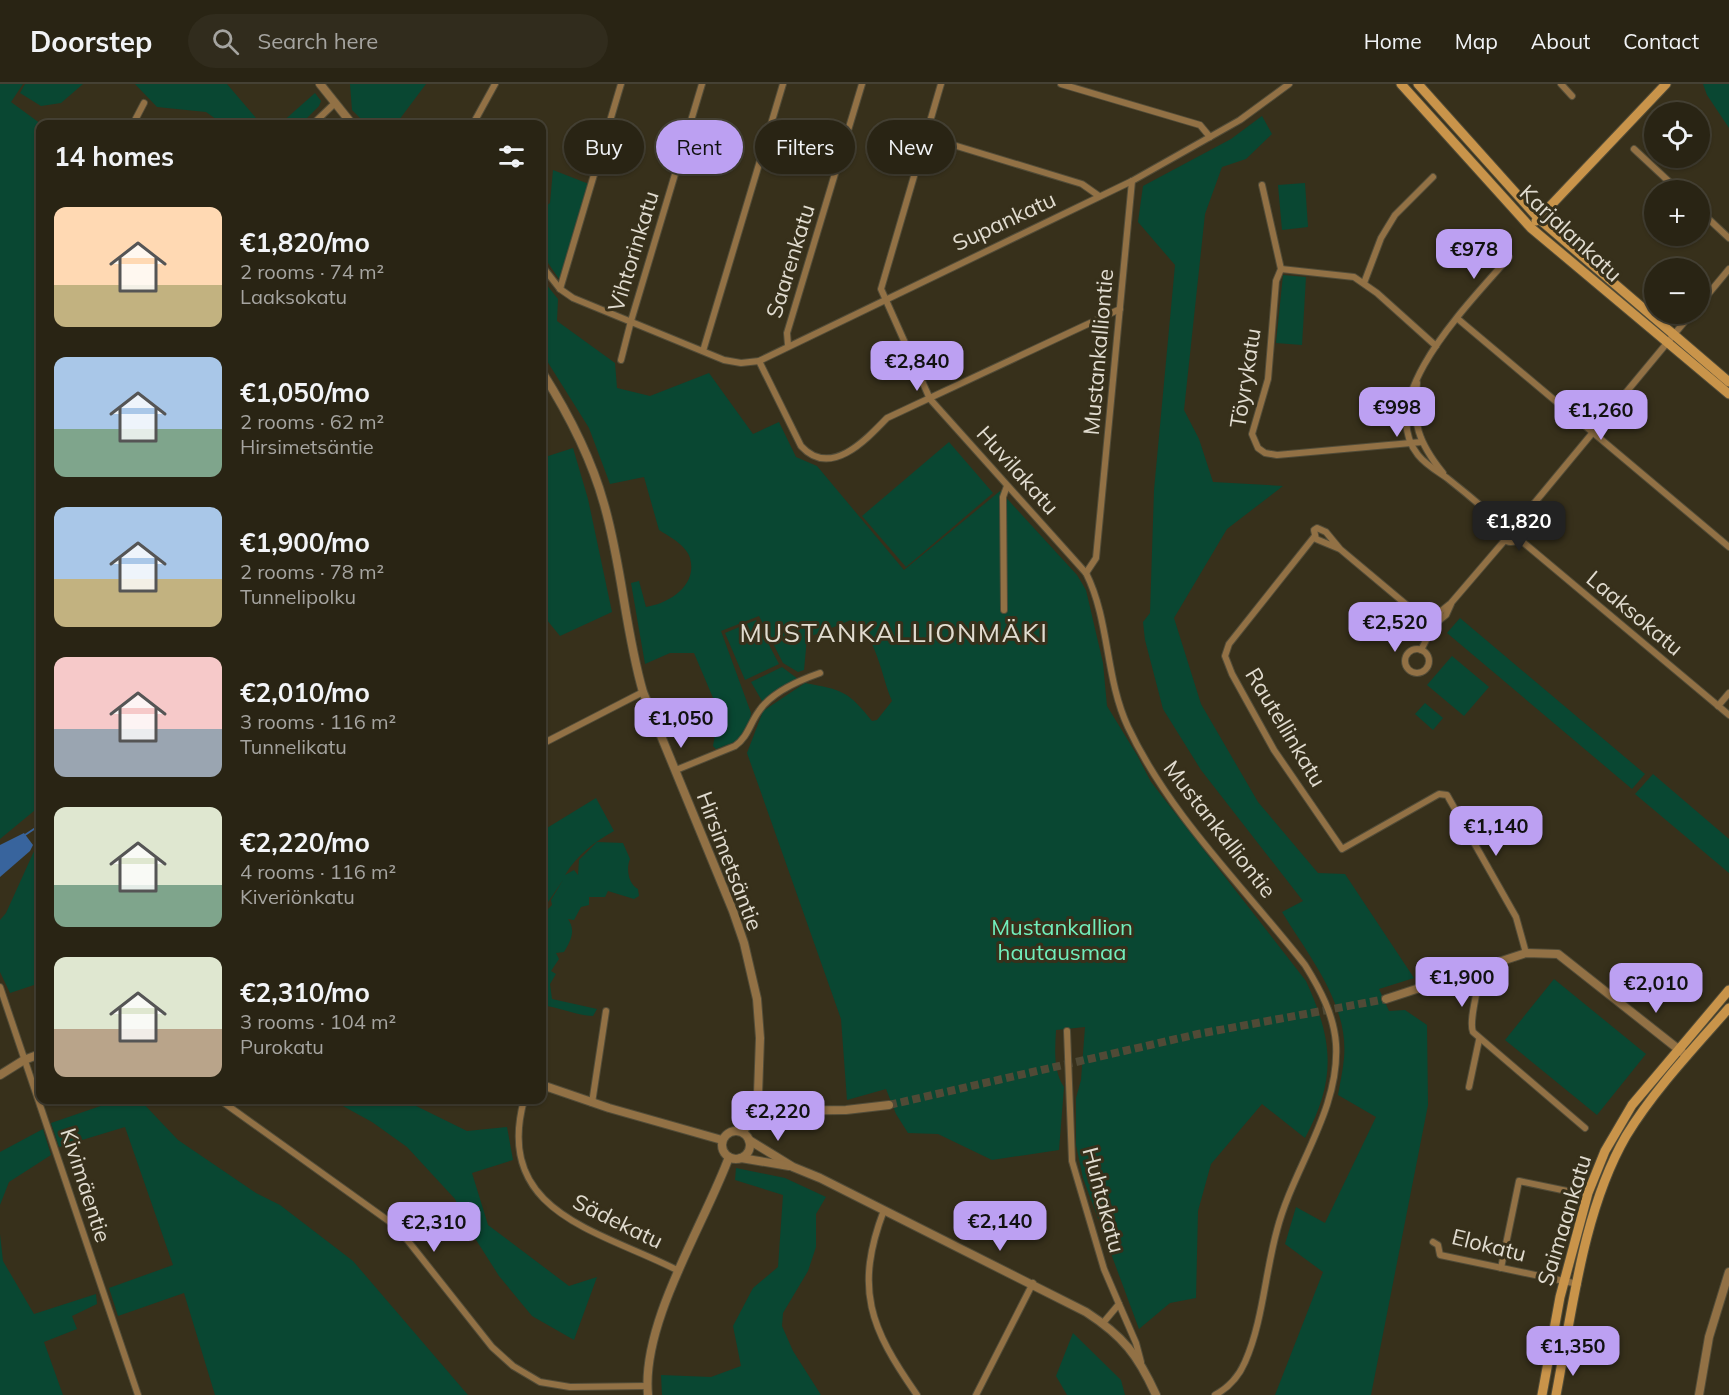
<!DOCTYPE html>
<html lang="en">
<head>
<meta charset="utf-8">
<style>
	:root { --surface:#292414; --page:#312c1d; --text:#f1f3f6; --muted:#a5a4a0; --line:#454134; --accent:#bca0f2 }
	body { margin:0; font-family:Mulish,sans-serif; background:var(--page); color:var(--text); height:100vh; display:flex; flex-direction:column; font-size:22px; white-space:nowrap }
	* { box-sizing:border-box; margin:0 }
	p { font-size:20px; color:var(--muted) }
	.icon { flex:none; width:33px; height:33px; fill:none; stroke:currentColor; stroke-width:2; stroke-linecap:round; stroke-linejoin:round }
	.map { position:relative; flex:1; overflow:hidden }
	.side { position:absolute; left:36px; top:36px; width:510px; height:984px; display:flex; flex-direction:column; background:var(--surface); border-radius:12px; box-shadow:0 2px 4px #0004,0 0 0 2px var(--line) }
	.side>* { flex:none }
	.guide { position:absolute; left:564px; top:36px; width:570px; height:54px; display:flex; gap:12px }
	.tools { position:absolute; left:1644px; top:18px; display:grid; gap:12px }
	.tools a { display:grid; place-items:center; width:66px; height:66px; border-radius:50%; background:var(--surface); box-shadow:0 2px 4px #0004,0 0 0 2px var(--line); font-size:30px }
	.price { position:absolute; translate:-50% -51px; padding:0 14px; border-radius:12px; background:var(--accent); color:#111; font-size:20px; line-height:39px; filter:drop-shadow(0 2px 3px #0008) }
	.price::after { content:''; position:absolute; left:50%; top:36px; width:18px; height:14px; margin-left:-9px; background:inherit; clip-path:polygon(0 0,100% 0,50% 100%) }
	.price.current { background:#222; color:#fff }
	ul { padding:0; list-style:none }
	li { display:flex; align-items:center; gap:18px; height:150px; padding:0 18px }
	li span { display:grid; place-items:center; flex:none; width:168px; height:120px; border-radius:12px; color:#555 }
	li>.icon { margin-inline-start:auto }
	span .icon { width:72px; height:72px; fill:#fffc; stroke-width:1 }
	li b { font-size:26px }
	h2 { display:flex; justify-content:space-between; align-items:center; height:72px; padding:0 18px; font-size:26px }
	.tag { padding:0 21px; border-radius:27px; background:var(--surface); box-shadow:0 2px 4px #0004,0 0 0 2px var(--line); font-size:21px; line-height:54px }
	.tag.current { background:var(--accent); color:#111 }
	header { display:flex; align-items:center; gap:36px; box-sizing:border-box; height:84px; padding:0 30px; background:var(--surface); border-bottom:2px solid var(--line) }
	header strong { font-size:28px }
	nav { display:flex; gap:33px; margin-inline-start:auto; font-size:21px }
	.search { width:420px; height:54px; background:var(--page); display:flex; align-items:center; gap:15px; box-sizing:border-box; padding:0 21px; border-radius:33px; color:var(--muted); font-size:22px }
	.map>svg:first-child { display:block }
	.green { fill:#094732 }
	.water { fill:#38649d }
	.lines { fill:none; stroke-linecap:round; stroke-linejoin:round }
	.stream { stroke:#38649d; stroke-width:2 }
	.tertiary-tunnel { stroke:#504a36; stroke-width:8; stroke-dasharray:8 4; stroke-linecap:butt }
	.minor-casing { stroke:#524c38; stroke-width:8 }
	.tertiary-casing { stroke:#524c38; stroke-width:10 }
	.secondary-casing { stroke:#524c38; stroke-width:11 }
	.minor { stroke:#927145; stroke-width:6 }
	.tertiary { stroke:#927145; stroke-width:8 }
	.secondary { stroke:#c9944a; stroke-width:9 }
	.labels { text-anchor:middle; stroke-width:6; stroke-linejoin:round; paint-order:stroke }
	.street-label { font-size:22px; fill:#e1dcd0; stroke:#37301b }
	.park-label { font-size:22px; fill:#71eebc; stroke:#37301b }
	.quarter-label { font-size:26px; letter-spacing:1.5px; fill:#e1dcd0; stroke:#37301b }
</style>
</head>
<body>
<header>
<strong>Doorstep</strong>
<div class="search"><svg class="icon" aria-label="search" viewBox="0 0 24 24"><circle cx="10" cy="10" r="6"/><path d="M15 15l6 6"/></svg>Search here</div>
<nav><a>Home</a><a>Map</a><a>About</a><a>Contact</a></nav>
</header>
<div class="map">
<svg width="1729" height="1311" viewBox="0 0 1729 1311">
	<rect width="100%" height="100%" fill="#37301b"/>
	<!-- green -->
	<g class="green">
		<path d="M0 0H23L11 18 41 40 40 722 0 755Z"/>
		<path d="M25 0H83L61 19 41 22 20 9Z"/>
		<path d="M135 0H227L261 40H223L206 28 157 23Z"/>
		<path d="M350 0H426L396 40H366L352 26Z"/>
		<path d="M1703 0H1729V44L1707 11Z"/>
		<path d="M315 9 321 17 319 22 301 40H280Z"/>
		<path d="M1262 32 1272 50 1246 75 1222 83 1205 130 1184 326 1199 355 1213 398 1283 402 1227 445 1174 534 1201 620 1258 718 1318 789 1345 790 1414 894 1379 905 1389 927 1405 926 1427 941 1428 1021 1371 1311H1275L1323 1188 1285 1160 1296 1123 1325 1139 1376 1033 1338 1011C1340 999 1343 986 1344 974 1349 920 1308 871 1282 828L1303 817 1201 686 1163 625 1145 556 1143 538 1150 529 1154 406 1175 181 1138 138 1143 102 1231 55Z"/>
		<path d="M553 86 594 102 563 201 542 170V125L550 119Z"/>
		<path d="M1305 99 1308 143 1282 146 1278 101Z"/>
		<path d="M1283 191 1306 193 1302 261 1276 259Z"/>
		<path d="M542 195 558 215 557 237 615 279 617 304 650 312 709 289 753 350 779 338 796 373 817 382 904 486 1000 407 1077 491 1086 506 1103 579 1107 622 1137 671 1151 698 1306 897C1333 956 1337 995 1305 1054L1262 1020 1211 1080 1198 1127 1196 1214 1170 1219 1139 1245 1083 1094 1076 1061V1014L1081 996 1085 943 1056 946C1055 965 1053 987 1064 1003L1059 1066 992 1076 938 1050 908 1049 896 1030 886 1005 847 1016 841 935 747 669 763 627 805 599C843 606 848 607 872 637L877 636 892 617C881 592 877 550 851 536L807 554 804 586 798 588 783 579 759 532 721 547 751 629 749 642 742 655 716 665 713 662 719 628 694 569H670L645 580 631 499 639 497 646 523C668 520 698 502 690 474 686 461 670 453 659 446L644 393 610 400 589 344 542 269Z"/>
		<path d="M949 358 993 409 906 483 862 432Z"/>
		<path d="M573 364 588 415 612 528 560 552 542 530V374Z"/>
		<path d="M1460 534 1645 690 1632 705 1447 549Z"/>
		<path d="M756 536 779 580 745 596 725 549Z"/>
		<path d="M1452 572 1489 603 1464 632 1427 601Z"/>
		<path d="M782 583 798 595 762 617 751 598Z"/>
		<path d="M1425 619 1443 634 1433 646 1415 630Z"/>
		<path d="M1653 690 1729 755V789L1635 710Z"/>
		<path d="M596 714 614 747C594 758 577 771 565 791L574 786 578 791 579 776 597 758 623 759 630 775C626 784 628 800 638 805L639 812 634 815 608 807 605 813H589V821L581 823 574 836 568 835C576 847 571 856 564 868L556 869 559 875 551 887 556 890 550 900 552 915 597 925 593 932C576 931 564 925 547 922L542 944V831L552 821 551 816 563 796 542 827V747Z"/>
		<path d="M40 754V899L10 909 0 888V836L6 829Z"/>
		<path d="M1554 895 1646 970 1597 1031 1505 956Z"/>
		<path d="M118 1016H140L178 1056 256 1109 280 1121 353 1177 468 1311H215L184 1209 118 1232 109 1204 173 1181 125 1043 59 1063 51 1039Z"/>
		<path d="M332 1016H404L467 1047 507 1043 513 1076 472 1089 488 1141 569 1202 597 1193 574 1256 532 1232 499 1192 466 1140 455 1115 407 1063 372 1038Z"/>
		<path d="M43 1045 51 1071 9 1098 0 1121V1068Z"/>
		<path d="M736 1084 785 1094 826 1113 816 1130V1163L808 1187 783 1229 782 1242 793 1267 821 1311H662L661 1291 711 1293 741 1282 733 1242 753 1204 778 1183 783 1111 735 1096Z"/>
		<path d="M0 1150 3 1177 34 1230 96 1210 97 1220 72 1232 77 1245 44 1258 63 1311H0Z"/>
		<path d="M1073 1249 1121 1296 1125 1311H1067L1056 1292Z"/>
	</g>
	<!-- water -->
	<path class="water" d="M24 749 33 761 30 767 0 793V761Z"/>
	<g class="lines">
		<!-- stream -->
		<path class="stream" d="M25 751 40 741"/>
		<!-- tertiary-tunnel -->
		<path class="tertiary-tunnel" d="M889 1021 1198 950 1386 915"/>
		<!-- minor casing -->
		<g class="minor-casing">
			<g id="minor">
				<path d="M941 0 881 205 930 315 1086 489C1110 537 1105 594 1128 643 1170 732 1244 803 1305 881 1320 905 1334 931 1336 960 1340 1026 1293 1084 1277 1146 1265 1189 1263 1237 1245 1278 1239 1292 1228 1304 1215 1311"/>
				<path d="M1061 0 1200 41 1210 53"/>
				<path d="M1561 0 1572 12"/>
				<path d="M133 40 144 19"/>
				<path d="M313 40 335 19"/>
				<path d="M473 40 495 0"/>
				<path d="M927 53 1082 100 1099 112"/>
				<path d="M1634 65 1678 106"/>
				<path d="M1262 101 1281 185 1276 197 1268 295 1252 350 1258 364 1265 369 1277 371 1422 358"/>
				<path d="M1700 127 1729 154"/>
				<path d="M542 182 560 205 573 214 724 276 741 279 759 277 1132 97 1240 36 1289 0"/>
				<path d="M1281 185 1354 193 1377 209 1436 262"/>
				<path d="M1364 199 1381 154 1395 131 1433 93"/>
				<path d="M560 205 621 0"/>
				<path d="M1700 220 1729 185"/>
				<path d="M1458 235 1729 463"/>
				<path d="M788 261 787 249 862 0"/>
				<path d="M703 267 783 0"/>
				<path d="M621 276 631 237 702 0"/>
				<path d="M759 277 801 362C830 394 865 357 887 334L1120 225"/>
				<path d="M1417 299C1412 339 1418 358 1443 389"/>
				<circle cx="1511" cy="448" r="10"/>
				<path d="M1517 440 1691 230"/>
				<path d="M1503 441C1485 425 1466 409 1447 394 1437 387 1426 381 1418 371 1372 313 1474 215 1509 173"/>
				<path d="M1314 453 1229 560 1225 572 1232 590 1274 666 1342 765 1439 710 1447 711 1516 833 1526 869"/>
				<path d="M1518 454 1729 631"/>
				<path d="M1340 465 1326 448 1317 444 1314 446 1316 455 1340 465 1433 543"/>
				<path d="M1086 489 1096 474 1132 97"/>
				<path d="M1004 526 1003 413 1007 402"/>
				<path d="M1435 540 1446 531 1451 520"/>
				<circle cx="1417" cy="577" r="12"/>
				<path d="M1421 566 1441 527 1451 519 1505 456"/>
				<path d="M1718 622 1729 609"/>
				<path d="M542 660 643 608"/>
				<path d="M676 686 735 662C748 653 750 639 759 627 771 609 800 596 820 589"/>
				<path d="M1481 883C1480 900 1468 936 1473 948L1585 1044"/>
				<path d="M0 903 138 1311"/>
				<path d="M1067 947 1072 1077 1104 1185 1119 1220 1103 1239"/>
				<path d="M1469 1003 1479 956"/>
				<path d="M220 1016 397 1143 492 1263 513 1282 540 1298 570 1303 647 1302"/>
				<path d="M524 1016C493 1130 602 1147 679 1187"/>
				<path d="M592 1019 606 927"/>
				<path d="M884 1126C854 1205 870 1244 917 1311"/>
				<path d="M1433 1158 1438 1161 1440 1171 1578 1200"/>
				<path d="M1501 1184 1519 1097 1567 1107"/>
				<path d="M1119 1220 1136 1259 1141 1278"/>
				<path d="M976 1311 1033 1199"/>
			</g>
		</g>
		<!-- tertiary casing -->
		<g class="tertiary-casing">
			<g id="tertiary">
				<path d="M320 0 352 40"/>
				<path d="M542 288C568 329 591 373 604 420 622 482 625 546 643 608L733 827 744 859 757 915 760 954 758 1010 756 1027 743 1048"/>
				<path d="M1386 915 1526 869 1558 870 1687 972"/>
				<path d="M0 991 24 976 40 970"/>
				<path d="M542 1001 609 1024 722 1056"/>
				<path d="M756 1027 846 1026 889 1021"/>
				<circle cx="736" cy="1061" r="14"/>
				<path d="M749 1056 793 1083 820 1094 1086 1228C1123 1252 1138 1271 1156 1311"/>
				<path d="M741 1074 789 1082"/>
				<path d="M648 1311C641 1239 704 1141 729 1073"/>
				<path d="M1699 1311 1709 1253 1729 1188"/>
			</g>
		</g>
		<!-- secondary casing -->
		<g class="secondary-casing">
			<g id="secondary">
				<path d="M1401 0 1531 144 1729 310"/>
				<path d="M1418 0 1538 134 1729 298"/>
				<path d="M1536 137 1666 0"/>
				<path d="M1542 1311 1560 1213 1588 1109 1605 1067 1632 1021 1729 906"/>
				<path d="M1556 1311C1572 1228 1583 1126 1626 1052 1654 1006 1693 965 1729 924"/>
			</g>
		</g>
		<!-- minor -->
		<use href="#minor" class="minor"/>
		<!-- tertiary -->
		<use href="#tertiary" class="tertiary"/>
		<!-- secondary -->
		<use href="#secondary" class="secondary"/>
	</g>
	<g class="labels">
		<!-- street labels -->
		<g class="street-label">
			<text transform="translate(1004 137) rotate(-25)" y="8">Supankatu</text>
			<text transform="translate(1571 149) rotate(43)" y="8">Karjalankatu</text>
			<text transform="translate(633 167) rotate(-73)" y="8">Vihtorinkatu</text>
			<text transform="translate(790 177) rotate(-73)" y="8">Saarenkatu</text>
			<text transform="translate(1098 268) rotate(-85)" y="8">Mustankalliontie</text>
			<text transform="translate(1245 294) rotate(-81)" y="8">Töyrykatu</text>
			<text transform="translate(1018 386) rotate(48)" y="8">Huvilakatu</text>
			<text transform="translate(1635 529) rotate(40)" y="8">Laaksokatu</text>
			<text transform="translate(1286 643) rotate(59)" y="8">Rautellinkatu</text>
			<text transform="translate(1220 745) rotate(52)" y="8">Mustankalliontie</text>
			<text transform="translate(730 777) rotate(69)" y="8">Hirsimetsäntie</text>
			<text transform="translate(86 1101) rotate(72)" y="8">Kivimäentie</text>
			<text transform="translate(1104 1116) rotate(75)" y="8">Huhtakatu</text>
			<text transform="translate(1564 1136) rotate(-73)" y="8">Saimaankatu</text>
			<text transform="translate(618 1137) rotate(26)" y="8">Sädekatu</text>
			<text transform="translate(1489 1161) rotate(14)" y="8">Elokatu</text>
		</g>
		<!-- park labels -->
		<g class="park-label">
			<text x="1062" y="851">Mustankallion<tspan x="1062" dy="25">hautausmaa</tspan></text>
		</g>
		<!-- quarter labels -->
		<g class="quarter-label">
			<text x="894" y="558">MUSTANKALLIONMÄKI</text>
		</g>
	</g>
</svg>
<div class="tools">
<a><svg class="icon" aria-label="locate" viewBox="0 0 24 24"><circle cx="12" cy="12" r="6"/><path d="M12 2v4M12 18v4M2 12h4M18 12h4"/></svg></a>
<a>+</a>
<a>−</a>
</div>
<b class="price" style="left:1474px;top:196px">€978</b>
<b class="price" style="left:917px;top:308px">€2,840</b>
<b class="price" style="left:1397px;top:354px">€998</b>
<b class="price" style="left:1601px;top:357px">€1,260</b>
<b class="price current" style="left:1519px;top:468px">€1,820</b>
<b class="price" style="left:1395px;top:569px">€2,520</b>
<b class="price" style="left:681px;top:665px">€1,050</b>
<b class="price" style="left:1496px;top:773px">€1,140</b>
<b class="price" style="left:1462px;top:924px">€1,900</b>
<b class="price" style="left:1656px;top:930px">€2,010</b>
<b class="price" style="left:778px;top:1058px">€2,220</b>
<b class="price" style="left:1000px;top:1168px">€2,140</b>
<b class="price" style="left:434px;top:1169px">€2,310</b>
<b class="price" style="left:1573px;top:1293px">€1,350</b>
<div class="guide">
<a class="tag">Buy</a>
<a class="tag current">Rent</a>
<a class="tag">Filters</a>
<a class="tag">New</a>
</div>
<section class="side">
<h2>14 homes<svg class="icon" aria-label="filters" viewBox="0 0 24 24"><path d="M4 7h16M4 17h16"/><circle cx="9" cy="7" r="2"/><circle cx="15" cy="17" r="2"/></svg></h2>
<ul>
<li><span style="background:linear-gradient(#ffd9b3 65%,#c2b280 0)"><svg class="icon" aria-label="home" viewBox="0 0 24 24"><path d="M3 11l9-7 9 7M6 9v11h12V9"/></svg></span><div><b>€1,820/mo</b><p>2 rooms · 74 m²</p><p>Laaksokatu</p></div></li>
<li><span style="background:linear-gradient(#a9c7e8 60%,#7fa58c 0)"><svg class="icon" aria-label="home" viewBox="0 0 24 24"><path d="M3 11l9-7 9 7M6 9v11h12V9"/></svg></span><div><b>€1,050/mo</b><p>2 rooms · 62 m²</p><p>Hirsimetsäntie</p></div></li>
<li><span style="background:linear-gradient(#a9c7e8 60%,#c2b280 0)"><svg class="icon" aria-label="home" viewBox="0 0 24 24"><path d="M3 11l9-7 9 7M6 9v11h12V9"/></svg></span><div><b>€1,900/mo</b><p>2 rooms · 78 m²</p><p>Tunnelipolku</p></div></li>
<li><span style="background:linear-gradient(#f6c9c9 60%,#9aa5b1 0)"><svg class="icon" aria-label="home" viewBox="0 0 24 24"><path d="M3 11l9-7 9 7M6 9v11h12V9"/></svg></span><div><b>€2,010/mo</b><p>3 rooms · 116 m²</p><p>Tunnelikatu</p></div></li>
<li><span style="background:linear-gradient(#dfe7d0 65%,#7fa58c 0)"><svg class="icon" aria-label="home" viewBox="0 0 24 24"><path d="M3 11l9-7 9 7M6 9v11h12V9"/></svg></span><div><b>€2,220/mo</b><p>4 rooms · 116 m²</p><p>Kiveriönkatu</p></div></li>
<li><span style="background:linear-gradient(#dfe7d0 60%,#b9a48a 0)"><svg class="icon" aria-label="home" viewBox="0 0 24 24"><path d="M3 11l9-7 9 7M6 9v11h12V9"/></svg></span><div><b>€2,310/mo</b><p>3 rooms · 104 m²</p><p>Purokatu</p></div></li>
</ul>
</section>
</div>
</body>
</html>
